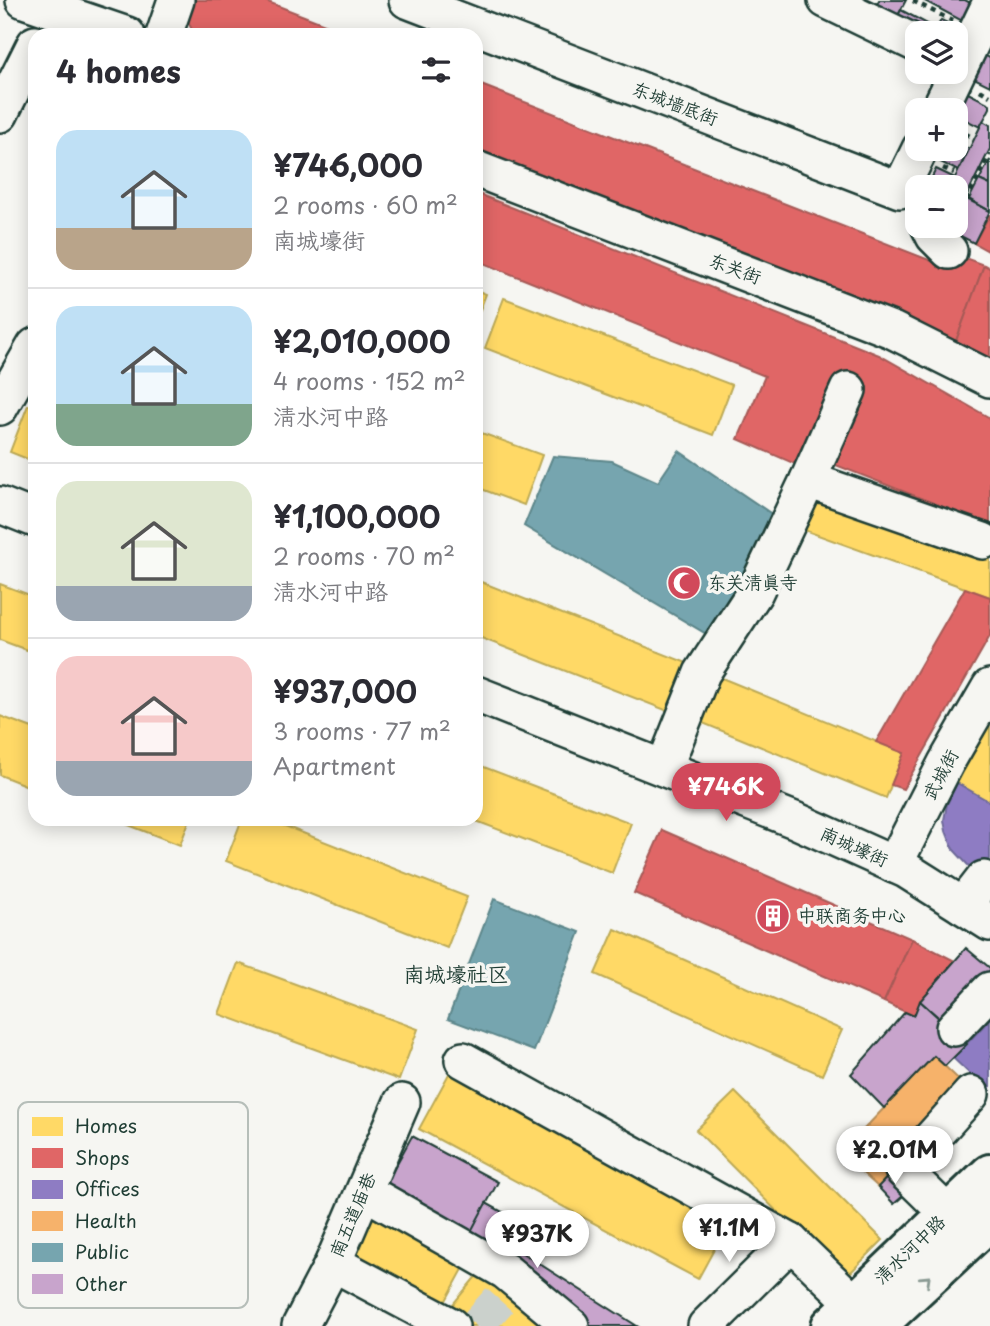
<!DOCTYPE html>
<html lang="en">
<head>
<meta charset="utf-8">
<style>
	:root { --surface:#fff; --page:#f7f7f7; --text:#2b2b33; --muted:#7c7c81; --line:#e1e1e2; --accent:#d1495b }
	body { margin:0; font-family:"Playpen Sans","LXGW WenKai TC",sans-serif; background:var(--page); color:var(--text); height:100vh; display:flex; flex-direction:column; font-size:26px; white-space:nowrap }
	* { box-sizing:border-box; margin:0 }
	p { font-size:23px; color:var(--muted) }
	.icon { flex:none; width:38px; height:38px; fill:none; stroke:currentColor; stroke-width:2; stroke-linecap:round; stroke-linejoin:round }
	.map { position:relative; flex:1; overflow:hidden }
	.sheet { position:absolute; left:28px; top:28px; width:455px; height:798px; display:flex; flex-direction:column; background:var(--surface); border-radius:21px; box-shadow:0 4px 18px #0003 }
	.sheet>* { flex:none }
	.buttons { position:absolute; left:905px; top:21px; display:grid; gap:14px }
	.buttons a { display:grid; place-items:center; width:63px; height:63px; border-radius:14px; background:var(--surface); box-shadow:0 4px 18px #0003; font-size:35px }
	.price { position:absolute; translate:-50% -60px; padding:0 16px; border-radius:24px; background:#fff; color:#222; font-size:23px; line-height:46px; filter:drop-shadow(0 2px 4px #0008) }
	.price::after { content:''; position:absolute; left:50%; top:42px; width:21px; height:16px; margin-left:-10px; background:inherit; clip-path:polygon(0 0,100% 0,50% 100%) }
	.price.active { background:var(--accent); color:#fff }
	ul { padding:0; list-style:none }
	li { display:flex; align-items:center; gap:21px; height:175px; padding:0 28px }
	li+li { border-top:2px solid var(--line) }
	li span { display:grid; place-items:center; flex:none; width:196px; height:140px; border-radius:21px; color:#555 }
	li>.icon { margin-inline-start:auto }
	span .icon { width:84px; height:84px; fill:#fffc; stroke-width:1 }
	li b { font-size:30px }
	h2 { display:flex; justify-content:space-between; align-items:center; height:84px; padding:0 28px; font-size:30px }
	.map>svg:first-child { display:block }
	.homes { fill:#ffd966; stroke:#bcaa57; stroke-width:2 }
	.shops { fill:#e06666; stroke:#a65a57; stroke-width:2 }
	.offices { fill:#8e7cc3; stroke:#6d6998; stroke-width:2 }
	.health { fill:#f6b26b; stroke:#b68f5a; stroke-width:2 }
	.public { fill:#76a5af; stroke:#5c868a; stroke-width:2 }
	.building { fill:#c8a4cc; stroke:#1f3d34; stroke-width:2 }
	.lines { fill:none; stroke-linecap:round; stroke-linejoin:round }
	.minor-tunnel { stroke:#cbd1cc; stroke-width:35; stroke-dasharray:35 18; stroke-linecap:butt }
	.minor-casing { stroke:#1f3d34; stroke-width:40 }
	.major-casing { stroke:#1f3d34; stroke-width:44 }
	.path { stroke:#1f3d34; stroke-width:4.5; stroke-dasharray:5 5; stroke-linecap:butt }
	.minor { stroke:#f6f6f2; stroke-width:35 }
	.major { stroke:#f6f6f2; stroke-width:38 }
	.oneway { stroke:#8a9a93 }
	.labels { text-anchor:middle; stroke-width:7; stroke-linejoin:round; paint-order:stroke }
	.street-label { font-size:18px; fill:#1f3d34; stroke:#f6f6f2 }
	.poi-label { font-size:18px; fill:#1f3d34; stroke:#f6f6f2; text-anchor:start }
	.quarter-label { font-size:21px; fill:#1f3d34; stroke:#f6f6f2 }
	.key { fill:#f6f6f2; stroke:#b6beb9; stroke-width:2 }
	.key-label { font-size:19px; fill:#1f3d34 }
</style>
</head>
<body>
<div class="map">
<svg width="990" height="1326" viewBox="0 0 990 1326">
	<rect width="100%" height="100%" fill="#f6f6f2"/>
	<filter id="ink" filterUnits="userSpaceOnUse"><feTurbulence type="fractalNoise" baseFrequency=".0143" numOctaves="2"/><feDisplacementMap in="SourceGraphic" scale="14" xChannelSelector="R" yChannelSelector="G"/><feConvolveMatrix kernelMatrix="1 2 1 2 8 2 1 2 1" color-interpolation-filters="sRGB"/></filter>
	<g filter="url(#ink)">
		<!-- homes -->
		<g class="homes">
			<path d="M476 290 486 294 476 320Z"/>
			<path d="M504 298 732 385 713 435 485 348Z"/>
			<path d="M28 405 35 408V462L10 452Z"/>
			<path d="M476 431 542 455 524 505 476 487Z"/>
			<path d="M816 487 990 550V597L801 529Z"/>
			<path d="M476 580 692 665 673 713 476 636Z"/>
			<path d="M0 584 35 597V653L0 640Z"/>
			<path d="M712 674 904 753 886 798 693 719Z"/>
			<path d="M0 716 35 729V789L0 775Z"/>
			<path d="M990 723V802L957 783Z"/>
			<path d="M476 764 631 823 612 873 471 819H476Z"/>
			<path d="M113 819H190L180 845Z"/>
			<path d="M242 819H267L467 897 447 948 226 861Z"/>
			<path d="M615 929 842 1030 822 1075 595 974Z"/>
			<path d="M238 963 418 1029 399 1080 219 1014Z"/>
			<path d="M451 1070 730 1220 698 1279 419 1129Z"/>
			<path d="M735 1092 883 1240 844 1279 696 1130Z"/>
			<path d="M367 1206 468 1260 443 1306 343 1252Z"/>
			<path d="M483 1268 553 1326H468L448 1310Z"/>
		</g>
		<!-- shops -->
		<g class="shops">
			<path d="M181 0H263L353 35H194L180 3Z"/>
			<path d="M476 83 952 269 957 255 984 265 956 341 476 151Z"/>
			<path d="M476 193 879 355 990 418V525L828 462 859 390 833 380 802 467 738 439 765 376 476 260Z"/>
			<path d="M990 214V252L974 243Z"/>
			<path d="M984 265 990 268V358L956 341Z"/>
			<path d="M965 588 990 597V636L903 789 891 785 904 753 876 742Z"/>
			<path d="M662 830 912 939 884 1002 634 893Z"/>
			<path d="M912 939 955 961 920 1001 914 1016 884 1002Z"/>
		</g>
		<!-- offices -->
		<g class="offices">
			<path d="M957 783 990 802V859L978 876 953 849 946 831 944 820 947 804Z"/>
			<path d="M990 1019V1093L953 1058Z"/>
		</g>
		<!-- health -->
		<path class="health" d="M934 1056 970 1090 878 1187 841 1153Z"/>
		<!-- public -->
		<g class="public">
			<path d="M679 451 782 521 715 639 524 526 553 456 612 461 658 482Z"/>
			<path d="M494 899 580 932 534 1051 448 1019Z"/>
		</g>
		<!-- building -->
		<g class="building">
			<path d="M879 0H906L891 29 870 17Z"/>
			<path d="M923 0H965L976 6 966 23Z"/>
			<path d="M901 10 937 29 934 33H917L891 29Z"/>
			<path d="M941 20 962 30 956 43V33H934Z"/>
			<path d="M975 50 990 58V86L964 73Z"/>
			<path d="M956 87 990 104V108L980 127 956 115Z"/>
			<path d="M983 121 990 125V149L968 193 951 186Z"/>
			<path d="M956 141 969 149 958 171 923 153 925 149H956Z"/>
			<path d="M990 160V185L979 180Z"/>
			<path d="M936 169 955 178 950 187H927Z"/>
			<path d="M979 180 990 185V211L969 199Z"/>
			<path d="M961 196 990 211 974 243 945 228 946 226H956V207Z"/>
			<path d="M966 948 990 968V972L945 1023 920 1001Z"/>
			<path d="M920 1001 967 1044 945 1066 934 1056 884 1108 851 1074 905 1012 914 1016Z"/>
			<path d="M412 1136 498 1182 472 1231 385 1185Z"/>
			<path d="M896 1168 913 1187 894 1204 878 1187Z"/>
			<path d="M486 1203 524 1224 513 1247 637 1326H586L467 1239Z"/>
		</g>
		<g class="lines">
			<!-- minor-tunnel -->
			<path class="minor-tunnel" d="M476 1326 509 1289"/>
			<!-- minor casing -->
			<g class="minor-casing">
				<g id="minor">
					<path d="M24 0 127 35"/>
					<path d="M407 0 900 190 920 149"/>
					<path d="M826 0 917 44"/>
					<path d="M164 35 176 0"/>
					<path d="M939 110 990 4"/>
					<path d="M0 114 35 44"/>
					<path d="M476 169 892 330 990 379"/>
					<path d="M929 226 934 236 949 251"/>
					<path d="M0 407 35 346"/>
					<path d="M808 480 848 390"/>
					<path d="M0 505 35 519"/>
					<path d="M476 694 797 821 906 870 990 923"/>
					<path d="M664 768 702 673 755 592 808 480 983 541"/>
					<path d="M894 865 946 763 990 687"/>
					<path d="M963 906 984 879"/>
					<path d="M954 1028 990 990"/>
					<path d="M463 1060 791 1242 854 1303"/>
					<path d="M380 1200 505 1271 571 1326"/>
					<path d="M948 1214 903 1170 971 1094"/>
					<path d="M333 1263 451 1326"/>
					<path d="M300 1326 333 1263 402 1102"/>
					<path d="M706 1326 791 1242"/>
				</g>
			</g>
			<!-- major casing -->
			<g class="major-casing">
				<g id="major">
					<path d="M831 1326 990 1174"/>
					<path d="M876 1326 990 1220"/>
				</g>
			</g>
			<!-- path -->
			<g class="path">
				<path d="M913 1 953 21"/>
				<path d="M980 90 990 96"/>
				<path d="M956 129 972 137"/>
				<path d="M943 168 954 173"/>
				<path d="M956 194 958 191 968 196 990 153"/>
			</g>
			<!-- minor -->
			<use href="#minor" class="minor"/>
			<!-- major -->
			<use href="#major" class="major"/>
		</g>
		<!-- one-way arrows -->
		<defs><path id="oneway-chevron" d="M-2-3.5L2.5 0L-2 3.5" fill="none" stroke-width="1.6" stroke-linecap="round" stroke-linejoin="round" transform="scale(1.75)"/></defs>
		<use class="oneway" href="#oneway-chevron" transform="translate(926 1280) rotate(-43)"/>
	</g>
	<!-- icons -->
	<defs>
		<g id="mosque-disc" transform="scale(1.75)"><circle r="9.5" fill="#d1495b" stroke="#f6f6f2"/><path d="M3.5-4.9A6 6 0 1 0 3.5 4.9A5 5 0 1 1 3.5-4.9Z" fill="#fff"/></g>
		<g id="building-disc" transform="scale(1.75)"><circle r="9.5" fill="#d1495b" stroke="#f6f6f2"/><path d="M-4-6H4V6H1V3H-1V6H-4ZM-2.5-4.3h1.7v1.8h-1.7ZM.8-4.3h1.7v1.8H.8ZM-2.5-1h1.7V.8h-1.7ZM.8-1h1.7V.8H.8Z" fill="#fff"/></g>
	</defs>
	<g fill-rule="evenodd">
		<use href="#mosque-disc" x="684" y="583"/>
		<use href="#building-disc" x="773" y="916"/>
	</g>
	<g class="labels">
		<!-- street labels -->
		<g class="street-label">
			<text transform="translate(675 104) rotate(21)" y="6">东城墙底街</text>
			<text transform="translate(735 269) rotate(21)" y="6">东关街</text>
			<text transform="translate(941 775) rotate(-62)" y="6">武城街</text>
			<text transform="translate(854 847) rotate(24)" y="6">南城壕街</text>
			<text transform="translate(353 1215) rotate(-67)" y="6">南五道庙巷</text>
			<text transform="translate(910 1250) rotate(-44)" y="6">清水河中路</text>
		</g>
		<!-- poi labels -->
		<g class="poi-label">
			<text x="708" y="589">东关清真寺</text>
			<text x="798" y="922">中联商务中心</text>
		</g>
		<!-- quarter labels -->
		<g class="quarter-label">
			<text x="456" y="982">南城壕社区</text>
		</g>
	</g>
	<!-- legend -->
	<rect x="18" y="1102" width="230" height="206" rx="10" class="key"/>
	<rect x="32" y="1117" width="31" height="19" fill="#ffd966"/>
	<rect x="32" y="1148" width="31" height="20" fill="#e06666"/>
	<rect x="32" y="1180" width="31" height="19" fill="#8e7cc3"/>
	<rect x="32" y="1211" width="31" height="20" fill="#f6b26b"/>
	<rect x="32" y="1243" width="31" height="19" fill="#76a5af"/>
	<rect x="32" y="1274" width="31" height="20" fill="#c8a4cc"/>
	<g class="key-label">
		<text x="75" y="1133">Homes</text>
		<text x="75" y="1165">Shops</text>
		<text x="75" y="1196">Offices</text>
		<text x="75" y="1228">Health</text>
		<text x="75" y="1259">Public</text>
		<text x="75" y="1291">Other</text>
	</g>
</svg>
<div class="buttons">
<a><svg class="icon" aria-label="layers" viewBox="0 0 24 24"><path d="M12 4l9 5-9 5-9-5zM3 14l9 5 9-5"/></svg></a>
<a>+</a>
<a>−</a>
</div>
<b class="price active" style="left:726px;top:823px">¥746K</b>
<b class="price" style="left:895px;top:1186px">¥2.01M</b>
<b class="price" style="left:729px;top:1264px">¥1.1M</b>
<b class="price" style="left:537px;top:1270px">¥937K</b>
<section class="sheet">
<h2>4 homes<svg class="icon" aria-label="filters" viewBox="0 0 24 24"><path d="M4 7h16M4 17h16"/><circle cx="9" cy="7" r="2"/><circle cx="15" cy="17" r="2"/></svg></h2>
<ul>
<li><span style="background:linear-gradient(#bfe0f5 70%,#b9a48a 0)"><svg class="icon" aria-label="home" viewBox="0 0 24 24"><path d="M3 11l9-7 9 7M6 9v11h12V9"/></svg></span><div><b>¥746,000</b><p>2 rooms · 60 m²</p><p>南城壕街</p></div></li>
<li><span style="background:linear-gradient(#bfe0f5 70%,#7fa58c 0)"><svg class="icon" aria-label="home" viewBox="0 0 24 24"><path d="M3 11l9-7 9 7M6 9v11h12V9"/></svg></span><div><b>¥2,010,000</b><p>4 rooms · 152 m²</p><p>清水河中路</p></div></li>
<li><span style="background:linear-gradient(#dfe7d0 75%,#9aa5b1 0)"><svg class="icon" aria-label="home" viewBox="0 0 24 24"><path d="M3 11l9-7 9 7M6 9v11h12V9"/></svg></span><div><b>¥1,100,000</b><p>2 rooms · 70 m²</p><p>清水河中路</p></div></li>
<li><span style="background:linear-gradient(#f6c9c9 75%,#9aa5b1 0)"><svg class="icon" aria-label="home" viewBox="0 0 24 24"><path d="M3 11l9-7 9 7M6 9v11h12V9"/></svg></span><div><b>¥937,000</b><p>3 rooms · 77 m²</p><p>Apartment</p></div></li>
</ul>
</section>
</div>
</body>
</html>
